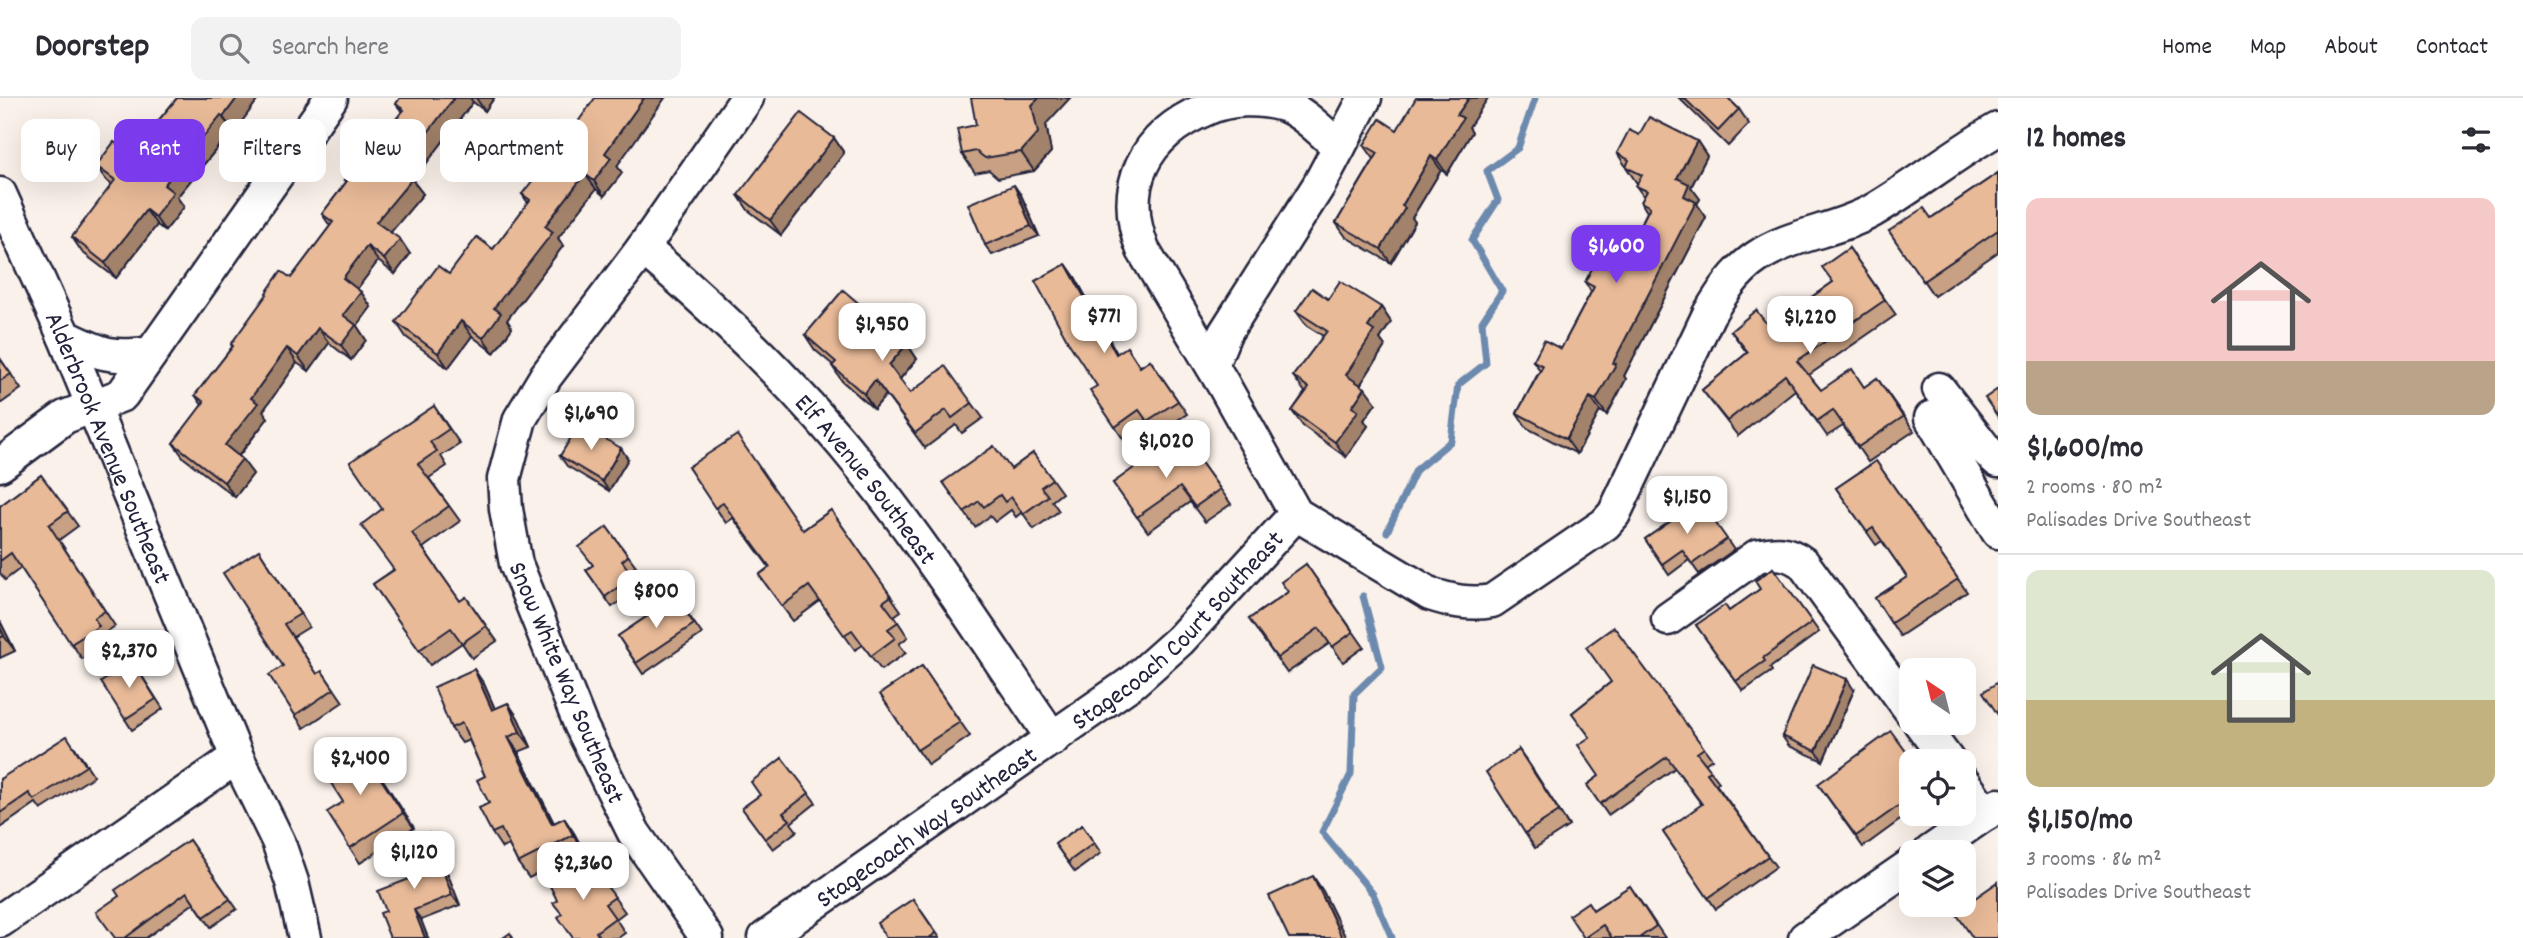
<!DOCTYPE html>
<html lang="en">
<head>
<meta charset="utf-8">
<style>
	:root { --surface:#fff; --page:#f2f2f3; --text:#2b2b33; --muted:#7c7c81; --line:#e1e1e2; --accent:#7c3aed }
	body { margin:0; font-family:Dekko,sans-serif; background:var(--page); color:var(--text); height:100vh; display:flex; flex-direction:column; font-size:26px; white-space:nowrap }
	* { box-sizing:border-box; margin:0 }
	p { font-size:23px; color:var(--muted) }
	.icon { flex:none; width:38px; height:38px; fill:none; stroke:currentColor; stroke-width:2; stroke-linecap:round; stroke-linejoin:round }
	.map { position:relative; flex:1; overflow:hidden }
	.drawer { display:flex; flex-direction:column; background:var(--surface); width:525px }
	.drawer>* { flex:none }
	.guide { position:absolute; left:21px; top:21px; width:665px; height:63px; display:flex; gap:14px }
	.needle { width:46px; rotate:325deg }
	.buttons { position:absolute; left:1899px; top:560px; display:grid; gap:14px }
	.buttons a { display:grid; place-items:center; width:77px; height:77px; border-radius:14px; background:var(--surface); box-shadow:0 7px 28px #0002; font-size:35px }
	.price { position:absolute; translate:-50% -60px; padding:0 16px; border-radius:14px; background:#fff; color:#222; font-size:23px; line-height:46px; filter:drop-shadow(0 2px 4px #0008) }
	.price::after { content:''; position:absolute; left:50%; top:42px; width:21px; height:16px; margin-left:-10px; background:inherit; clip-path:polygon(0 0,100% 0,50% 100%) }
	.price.current { background:var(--accent); color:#fff }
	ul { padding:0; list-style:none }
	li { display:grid; align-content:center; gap:14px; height:371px; padding:0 28px }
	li+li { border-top:2px solid var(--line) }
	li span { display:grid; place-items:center; height:217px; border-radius:14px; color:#555 }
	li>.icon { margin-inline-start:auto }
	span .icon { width:126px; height:126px; fill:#fffc; stroke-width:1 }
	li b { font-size:30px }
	h2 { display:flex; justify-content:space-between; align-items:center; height:84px; padding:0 28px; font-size:30px }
	.pill { padding:0 24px; border-radius:14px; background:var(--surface); box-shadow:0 7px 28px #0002; font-size:24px; line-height:63px }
	.pill.current { background:var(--accent); color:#fff }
	header { display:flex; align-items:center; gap:42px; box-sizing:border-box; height:98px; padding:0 35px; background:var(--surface); border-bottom:2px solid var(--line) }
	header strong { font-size:33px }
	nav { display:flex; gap:38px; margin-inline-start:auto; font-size:24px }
	.search { width:490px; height:63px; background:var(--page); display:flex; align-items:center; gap:18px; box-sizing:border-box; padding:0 24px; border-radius:14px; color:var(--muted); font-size:26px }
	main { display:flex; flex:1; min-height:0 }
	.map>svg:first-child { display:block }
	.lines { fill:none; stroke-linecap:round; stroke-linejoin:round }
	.stream { stroke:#6c89ae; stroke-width:7 }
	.minor-casing { stroke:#22223b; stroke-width:37 }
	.minor { stroke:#fff; stroke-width:32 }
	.wall { fill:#c8a083; stroke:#22223b; stroke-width:2 }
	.shaded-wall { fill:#a2826a; stroke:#22223b; stroke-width:2 }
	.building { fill:#e8ba98; stroke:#22223b; stroke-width:2 }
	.labels { text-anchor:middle; stroke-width:5; stroke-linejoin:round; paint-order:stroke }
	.street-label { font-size:26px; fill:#22223b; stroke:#fff }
</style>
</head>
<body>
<header>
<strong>Doorstep</strong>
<div class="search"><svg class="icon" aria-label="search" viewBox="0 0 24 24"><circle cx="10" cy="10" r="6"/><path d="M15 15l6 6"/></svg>Search here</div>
<nav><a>Home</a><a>Map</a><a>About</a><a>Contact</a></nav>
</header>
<main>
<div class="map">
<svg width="1998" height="840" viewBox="0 0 1998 840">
	<rect width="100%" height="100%" fill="#faf1ea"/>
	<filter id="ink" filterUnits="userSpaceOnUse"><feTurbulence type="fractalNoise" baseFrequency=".0143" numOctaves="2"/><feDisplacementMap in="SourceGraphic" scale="14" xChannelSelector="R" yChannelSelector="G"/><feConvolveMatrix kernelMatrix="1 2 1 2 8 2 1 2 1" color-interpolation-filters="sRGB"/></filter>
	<g filter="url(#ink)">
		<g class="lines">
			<!-- stream -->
			<g class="stream">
				<path d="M1387 434 1416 372 1451 343 1458 287 1486 265 1482 224 1502 193 1472 142 1498 102 1487 73 1518 50 1535 0"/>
				<path d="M1363 498 1382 569 1354 596 1351 676 1322 734 1373 796 1392 840"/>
			</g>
			<!-- minor casing -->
			<g class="minor-casing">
				<g id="minor">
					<path d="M1339 49C1322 34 1304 15 1284 7 1259 0 1230 0 1206 11 1144 37 1118 88 1143 152L1223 286 1296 416 1430 496C1451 503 1470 507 1492 503L1605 426 1614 416 1709 216C1722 194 1736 173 1757 159 1791 136 1836 133 1872 113 1915 88 1954 56 1998 31"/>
					<path id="s1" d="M0 96 64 238 237 659 278 743 292 784 305 840"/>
					<path id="s2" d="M643 150C724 218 801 293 867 376 934 460 992 552 1053 641"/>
					<path d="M64 238C101 256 110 261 151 255"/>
					<path d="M1212 267 1225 235 1319 87 1365 0"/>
					<path d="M1939 291 1987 353 1998 363"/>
					<path d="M1931 320 1998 434"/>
					<path d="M0 367 65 319 122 297 331 0"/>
					<path d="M1668 521 1757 458C1777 454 1786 453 1803 465L1911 613"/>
					<path d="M1920 625 1948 663"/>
					<path d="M1964 685 1986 716"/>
					<path d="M1930 754 1998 707"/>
					<path d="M0 823 237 659"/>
					<path d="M707 840 634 735 581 628 516 466 506 411 504 381 520 321 546 278 643 150 747 0"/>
					<path id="s3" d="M765 840 1134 583 1180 542 1296 416"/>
					<path d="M1805 840 1911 767"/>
				</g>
			</g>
			<!-- minor -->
			<use href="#minor" class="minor"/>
		</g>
		<!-- wall -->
		<g class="wall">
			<path d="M177 0H259L234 34 232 32 177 99 184 109 165 133 157 127 116 180 82 154 72 139 112 87 107 83 96 68 131 56Z"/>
			<path d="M400 0H494L485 13 473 4 413 83 423 96 390 134 410 156 395 176 378 163 357 191 361 194 371 209 357 228 366 242 351 262 329 245 309 273 297 265 263 313 268 320 239 358 253 376 235 399 184 360 173 345 202 307 195 297 232 249 231 246 291 180 330 128 322 116 346 84 344 82 402 14 396 6Z"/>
			<path d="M1679 0H1728L1739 11 1749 26 1728 48Z"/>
			<path d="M1046 26 1051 54 1034 73 998 80 989 72 975 75 962 56 976 27Z"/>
			<path d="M1469 29 1472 34 1447 76 1441 72 1412 120 1415 124 1391 165 1346 139 1336 125 1374 61 1364 47 1397 32Z"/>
			<path d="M1639 37 1697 43 1707 58 1691 89 1700 101 1697 106 1706 119 1624 278 1626 281 1607 317 1600 313 1577 356 1527 330 1517 315 1540 272 1533 263 1561 251 1591 194 1585 184 1606 164 1629 150 1647 114 1641 104 1644 99 1636 88 1638 84H1636L1617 55Z"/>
			<path d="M834 40 844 55 781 137 748 112 738 97Z"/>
			<path d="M617 68 622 75 604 98 596 91 558 140 563 148 507 222 512 230 494 255 472 238 448 270 406 239 396 224 449 176 493 151 528 105 522 96Z"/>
			<path d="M1998 75V154L1934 198 1889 133 1931 120Z"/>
			<path d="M1021 97 1039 138 992 157 985 147Z"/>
			<path d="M1849 150 1896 217 1809 277 1821 292 1865 289 1877 280 1914 333 1868 364 1843 328 1827 338 1795 292 1738 338 1702 292 1747 255 1731 233 1769 229 1833 184Z"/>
			<path d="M1066 166 1075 179 1117 256 1141 268 1150 262 1187 316 1156 336 1148 325 1124 342 1115 329 1097 288Z"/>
			<path d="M1328 201 1381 209 1391 224 1380 241 1385 248 1360 287 1376 305 1364 322 1368 328 1346 359 1303 328 1292 313 1305 294 1293 278 1323 238 1307 228 1296 213Z"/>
			<path d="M805 237 907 246 917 261 900 281 910 295 972 305 983 320 962 335 956 327 925 350 886 297 874 311 842 283 832 268 833 267 815 252Z"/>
			<path d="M0 260 21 291 0 306Z"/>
			<path d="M434 308 460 346 441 358 447 368 429 380 460 423 423 450 460 503 466 499 497 543 472 560 462 545 430 567 373 486 393 472 382 411Z"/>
			<path d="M1190 349 1231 406 1205 424 1190 404 1148 434 1113 385 1179 356Z"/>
			<path d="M1033 355 1062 395 1052 403 1059 413 1034 431 1022 414 1016 419 1011 412 995 424 990 418 975 429 943 384 1011 371Z"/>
			<path d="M560 358 628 361 609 393 567 368Z"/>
			<path d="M1876 363 1967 494 1900 538 1875 500 1907 479 1882 443 1876 447 1836 390Z"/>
			<path d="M688 369 803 432 831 412 901 513 894 518 908 539 899 546 906 555 881 572 863 547 855 552 820 503 793 523 759 477 769 469 733 420 726 425Z"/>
			<path d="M41 377 78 428 59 442 115 528 105 535 110 543 82 561 21 470 5 482 0 475V408Z"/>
			<path d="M1700 403 1734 452 1699 476 1689 462 1669 477 1645 441Z"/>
			<path d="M607 429 636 468 629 473 640 489 612 509 586 472 592 468Z"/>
			<path d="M259 452 309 529 293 539 317 576 322 573 343 604 304 630 295 617 283 568Z"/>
			<path d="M1306 466 1364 549 1343 564 1330 545 1287 575 1249 521 1288 494Z"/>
			<path d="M1773 470 1819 534 1770 570 1772 573 1743 593 1696 527 1729 513 1760 491Z"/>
			<path d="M676 499 702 536 643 576 618 538Z"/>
			<path d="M0 523 15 553 0 560Z"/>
			<path d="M1614 529 1712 661 1705 666 1719 684 1716 686 1776 769 1716 811 1663 734 1702 707 1675 670 1608 717 1587 687 1599 678 1590 639 1572 615 1611 584Z"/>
			<path d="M133 564 163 611 132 632 125 621Z"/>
			<path d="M922 568 970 638 928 667 880 596Z"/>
			<path d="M484 586 495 611 508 605 518 620 531 649 518 654 554 725 564 720 574 735 583 752 529 780 518 765 509 747 502 750 492 735 485 678 469 642 462 645 451 630Z"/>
			<path d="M1854 592 1823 663 1789 648 1782 638Z"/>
			<path d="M74 648 94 678 41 712 36 705 0 730V681Z"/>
			<path d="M1519 652 1569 728 1535 750 1525 735Z"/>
			<path d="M782 660 816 705 791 725 797 733 773 751 742 710 760 697Z"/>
			<path d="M370 662 414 730 360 765 350 750 343 704Z"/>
			<path d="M1911 663V714L1863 749 1818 686Z"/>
			<path d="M1082 727 1101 755 1075 774 1055 746Z"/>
			<path d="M429 736 436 747 460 807 421 822 428 840H390L386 813 417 778Z"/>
			<path d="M189 742 237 811 211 829 194 805 146 840H115L119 798Z"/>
			<path d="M587 762 625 814 616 821 625 835 618 840H573L562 816 557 802Z"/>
			<path d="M1630 788 1665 840H1584L1593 812Z"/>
			<path d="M913 801 940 840H886Z"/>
		</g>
		<!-- shaded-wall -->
		<g class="shaded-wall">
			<path d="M237 0H259L234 34 223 19Z"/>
			<path d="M454 0H470L473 4 413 83 423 96 387 139 376 124 400 71Z"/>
			<path d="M476 0H494L485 13Z"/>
			<path d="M644 0H665L617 68 622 75 604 98 594 83 605 55Z"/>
			<path d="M1039 0H1070L1046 26 1051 54 1034 73 1021 54 1032 7Z"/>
			<path d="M1469 0H1488L1469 29 1472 34 1447 76 1437 62 1457 17Z"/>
			<path d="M221 17 232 32 177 99 184 109 165 133 155 119 164 87Z"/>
			<path d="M834 40 844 55 781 137 770 122Z"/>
			<path d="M1697 43 1707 58 1691 89 1700 101 1697 106 1706 119 1624 278 1626 281 1607 317 1596 302 1684 98 1677 80Z"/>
			<path d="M1431 58 1441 72 1412 120 1415 124 1391 165 1381 151 1402 108Z"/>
			<path d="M585 76 596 91 558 140 563 148 507 222 512 230 494 255 483 240 494 210 545 128Z"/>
			<path d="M1014 87 1021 97 1039 138 1031 128Z"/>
			<path d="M146 112 157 127 116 180 105 165Z"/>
			<path d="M400 141 410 156 395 176 384 161Z"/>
			<path d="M367 148 378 163 354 195 343 180Z"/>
			<path d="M1066 166 1075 179 1125 270 1116 256Z"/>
			<path d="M361 194 371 209 357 228 366 242 351 262 341 247 343 217Z"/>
			<path d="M1381 209 1391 224 1380 241 1385 248 1357 292 1346 277 1368 229Z"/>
			<path d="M461 223 472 238 448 270 438 255Z"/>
			<path d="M318 230 329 245 309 273 298 258Z"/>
			<path d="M907 246 917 261 899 282 889 267Z"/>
			<path d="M287 250 297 265 263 313 268 320 235 362 225 347 251 300Z"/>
			<path d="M875 282 886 297 874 311 864 296Z"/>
			<path d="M1365 290 1376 305 1364 322 1368 328 1346 359 1335 344 1352 309Z"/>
			<path d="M1590 299 1600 313 1577 356 1566 341Z"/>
			<path d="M621 350 628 361 609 393 602 383Z"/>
			<path d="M242 361 253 376 235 399 224 384Z"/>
			<path d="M0 523 15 553 4 538 0 530Z"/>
			<path d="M474 571 484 586 502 627 492 612Z"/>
			<path d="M1847 581 1854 592 1823 663 1816 653Z"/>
			<path d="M508 605 518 620 531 649 520 634Z"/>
			<path d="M508 639 518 654 562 741 552 726Z"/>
			<path d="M359 647 370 662 414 730 403 715Z"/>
			<path d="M1519 652 1530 667 1569 728 1559 713Z"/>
			<path d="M564 720 574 735 583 752 573 737Z"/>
			<path d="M429 736 436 747 460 807 452 797Z"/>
			<path d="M1313 778 1323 793 1346 840H1342Z"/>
			<path d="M414 812 421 822 428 840H425Z"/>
		</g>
		<!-- building -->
		<g class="building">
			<path d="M177 0H237L223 19 221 17 164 87 173 94 155 119 146 112 105 165 72 139 115 82 96 68 114 44 131 56Z"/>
			<path d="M400 0H454L400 71 412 81 376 124 400 141 384 161 367 148 343 180 361 194 343 217 356 227 341 247 318 230 298 258 287 250 251 300 258 305 225 347 242 361 224 384 173 345 204 304 195 297 233 248 231 246 267 196 266 195 281 173 291 180 333 124 322 116 347 83 344 82 404 12 396 6Z"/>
			<path d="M595 0H644L605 55 611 60 594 83 585 76 545 128 553 134 494 210 501 215 483 240 461 223 438 255 396 224 438 168 449 176 477 139 493 151 530 102 522 96 570 35Z"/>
			<path d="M971 0H1039L1032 7 1038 35 1021 54 985 60 976 53 962 56 957 31 976 27Z"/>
			<path d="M1416 0H1469L1457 17 1463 20 1437 62 1431 58 1402 108 1405 110 1381 151 1336 125 1378 55 1364 47 1380 21 1397 32Z"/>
			<path d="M1684 0H1728L1739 11 1718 33Z"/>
			<path d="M801 15 834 40 770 122 738 97Z"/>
			<path d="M1649 19 1697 43 1677 80 1689 86 1684 98 1696 104 1613 265 1616 266 1596 302 1590 299 1566 341 1517 315 1543 268 1533 263 1544 242 1561 251 1594 189 1585 184 1598 159 1606 164 1617 144 1629 150 1650 109 1641 104 1647 93 1636 88 1642 77 1626 69 1629 62 1617 55 1629 32 1639 37Z"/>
			<path d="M1998 75V132L1923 183 1889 133 1924 110 1931 120Z"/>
			<path d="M1014 87 1031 128 985 147 968 106Z"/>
			<path d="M1849 150 1885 202 1797 263 1821 292 1852 271 1864 289 1877 280 1903 319 1858 349 1833 312 1817 323 1785 277 1727 323 1702 292 1748 254 1731 233 1756 212 1769 229 1833 184 1822 169Z"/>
			<path d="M1066 166 1116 256 1127 249 1140 269 1150 262 1178 303 1147 323 1139 312 1115 329 1090 292 1097 288 1070 247 1035 183Z"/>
			<path d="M1340 183 1381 209 1368 229 1374 233 1346 277 1365 290 1352 309 1358 313 1335 344 1292 313 1309 290 1293 278 1327 233 1296 213 1312 190 1328 201Z"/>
			<path d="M843 192 907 246 889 267 910 295 945 268 972 305 952 320 946 312 915 335 875 282 864 296 832 268 836 264 805 237Z"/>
			<path d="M0 261 11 276 0 283Z"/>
			<path d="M1998 291V319L1985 300Z"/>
			<path d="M434 308 449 331 430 344 437 353 418 366 449 408 412 435 460 503 466 499 486 528 462 545 451 530 419 552 373 486 394 472 361 427 382 411 350 364Z"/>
			<path d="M579 326 621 350 602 383 560 358Z"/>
			<path d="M737 337 803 432 831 412 891 498 883 504 898 524 888 531 895 540 871 558 852 532 844 537 809 488 782 508 759 477 770 469 723 405 715 410 688 369Z"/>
			<path d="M1170 344 1179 356 1190 349 1220 391 1195 409 1180 389 1137 419 1113 385Z"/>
			<path d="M994 348 1011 371 1033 355 1052 381 1041 389 1048 398 1023 416 1011 399 1005 404 1000 397 984 409 979 403 964 414 943 384Z"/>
			<path d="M1876 363 1958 481 1891 525 1875 500 1907 479 1873 430 1867 434 1836 390Z"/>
			<path d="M41 377 68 413 49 427 105 513 94 520 99 528 71 546 11 455 0 463V408Z"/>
			<path d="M1700 403 1727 441 1692 466 1682 452 1662 466 1645 441Z"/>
			<path d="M607 429 628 458 622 463 633 478 605 499 586 472 593 467 579 449Z"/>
			<path d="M259 452 300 516 284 526 317 576 322 573 334 591 295 617 269 577 283 568 223 475Z"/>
			<path d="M1306 466 1353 534 1332 549 1319 530 1277 560 1249 521 1288 494 1281 484Z"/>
			<path d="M1773 470 1812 524 1763 560 1765 563 1736 583 1696 527 1725 507 1729 513 1760 491 1755 483Z"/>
			<path d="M676 499 694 526 636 565 618 538Z"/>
			<path d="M1614 529 1704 650 1697 655 1711 673 1707 675 1768 758 1708 800 1663 734 1702 706 1667 659 1600 706 1587 687 1599 678 1578 647 1590 639 1572 615 1611 584 1586 549Z"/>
			<path d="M0 530 4 538 0 540Z"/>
			<path d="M133 564 156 601 125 621 101 584Z"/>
			<path d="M1813 567 1847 581 1816 653 1782 638Z"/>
			<path d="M922 568 960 624 917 652 880 596Z"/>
			<path d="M474 571 492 612 508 605 520 634 508 639 552 726 564 720 573 737 518 765 501 731 492 735 479 710 489 705 477 682 485 678 462 625 451 630 434 589Z"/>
			<path d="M1998 584V617L1983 594Z"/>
			<path d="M1891 633 1913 663H1911V699L1856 738 1818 686Z"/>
			<path d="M67 638 86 668 34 702 29 695 0 715V681Z"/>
			<path d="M359 647 403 715 350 750 327 714 343 704 322 671Z"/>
			<path d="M1519 652 1559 713 1525 735 1486 674Z"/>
			<path d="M782 660 809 695 783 715 790 722 765 741 742 710 760 697 751 684Z"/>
			<path d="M1082 727 1094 745 1068 764 1055 746Z"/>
			<path d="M429 736 452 797 414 812 425 840H390L380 815 386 813 378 793 417 778 405 746Z"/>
			<path d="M189 742 230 801 204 819 187 794 125 840H115L96 814 119 798 115 792Z"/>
			<path d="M587 762 615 799 605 806 615 820 596 834 600 840H573L558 819 562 816 553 805 557 802 550 788Z"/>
			<path d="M1313 778 1342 840H1289L1269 798Z"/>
			<path d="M1998 784V840H1973L1955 814Z"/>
			<path d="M1630 788 1656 828 1639 840H1612L1603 827 1584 840 1569 817 1588 804 1593 812Z"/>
			<path d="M913 801 936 835 929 840H886L877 825Z"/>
			<path d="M510 835 513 840H503Z"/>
		</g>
	</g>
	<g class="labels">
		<!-- street labels -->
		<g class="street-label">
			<text dy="9" stroke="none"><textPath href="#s1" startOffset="276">Alderbrook Avenue Southeast</textPath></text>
			<text dy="9" stroke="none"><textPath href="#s2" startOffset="322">Elf Avenue Southeast</textPath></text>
			<text dy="9" stroke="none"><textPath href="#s3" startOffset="516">Stagecoach Court Southeast</textPath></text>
			<text transform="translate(568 584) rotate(67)" y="9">Snow White Way Southeast</text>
			<text dy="9" stroke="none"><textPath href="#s3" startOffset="196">Stagecoach Way Southeast</textPath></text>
		</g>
	</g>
</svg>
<div class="buttons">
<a><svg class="needle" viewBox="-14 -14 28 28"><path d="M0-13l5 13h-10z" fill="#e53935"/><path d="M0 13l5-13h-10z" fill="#7c7c81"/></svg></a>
<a><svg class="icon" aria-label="locate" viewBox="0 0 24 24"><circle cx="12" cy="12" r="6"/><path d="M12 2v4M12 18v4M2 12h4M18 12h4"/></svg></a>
<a><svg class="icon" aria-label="layers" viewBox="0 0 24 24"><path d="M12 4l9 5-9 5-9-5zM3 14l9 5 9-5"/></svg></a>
</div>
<b class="price current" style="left:1616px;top:187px">$1,600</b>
<b class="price" style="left:1104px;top:257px">$771</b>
<b class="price" style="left:1810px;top:258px">$1,220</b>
<b class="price" style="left:882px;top:265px">$1,950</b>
<b class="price" style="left:591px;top:354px">$1,690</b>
<b class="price" style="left:1166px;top:382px">$1,020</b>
<b class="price" style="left:1687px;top:438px">$1,150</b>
<b class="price" style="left:656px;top:532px">$800</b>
<b class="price" style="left:129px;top:592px">$2,370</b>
<b class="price" style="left:360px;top:699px">$2,400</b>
<b class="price" style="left:414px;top:793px">$1,120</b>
<b class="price" style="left:583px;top:804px">$2,360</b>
<div class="guide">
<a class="pill">Buy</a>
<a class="pill current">Rent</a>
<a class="pill">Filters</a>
<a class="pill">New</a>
<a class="pill">Apartment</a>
</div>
</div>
<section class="drawer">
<h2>12 homes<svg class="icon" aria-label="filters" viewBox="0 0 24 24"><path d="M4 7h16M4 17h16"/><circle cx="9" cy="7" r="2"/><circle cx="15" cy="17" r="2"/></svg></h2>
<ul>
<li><span style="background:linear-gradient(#f6c9c9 75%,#b9a48a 0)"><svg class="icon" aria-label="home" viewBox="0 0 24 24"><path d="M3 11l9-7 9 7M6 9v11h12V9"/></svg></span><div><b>$1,600/mo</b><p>2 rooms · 80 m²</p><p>Palisades Drive Southeast</p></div></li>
<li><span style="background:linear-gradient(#dfe7d0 60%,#c2b280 0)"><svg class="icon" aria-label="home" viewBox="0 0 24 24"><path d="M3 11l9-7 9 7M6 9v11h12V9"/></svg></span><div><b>$1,150/mo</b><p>3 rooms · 86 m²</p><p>Palisades Drive Southeast</p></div></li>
</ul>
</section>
</main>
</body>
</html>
